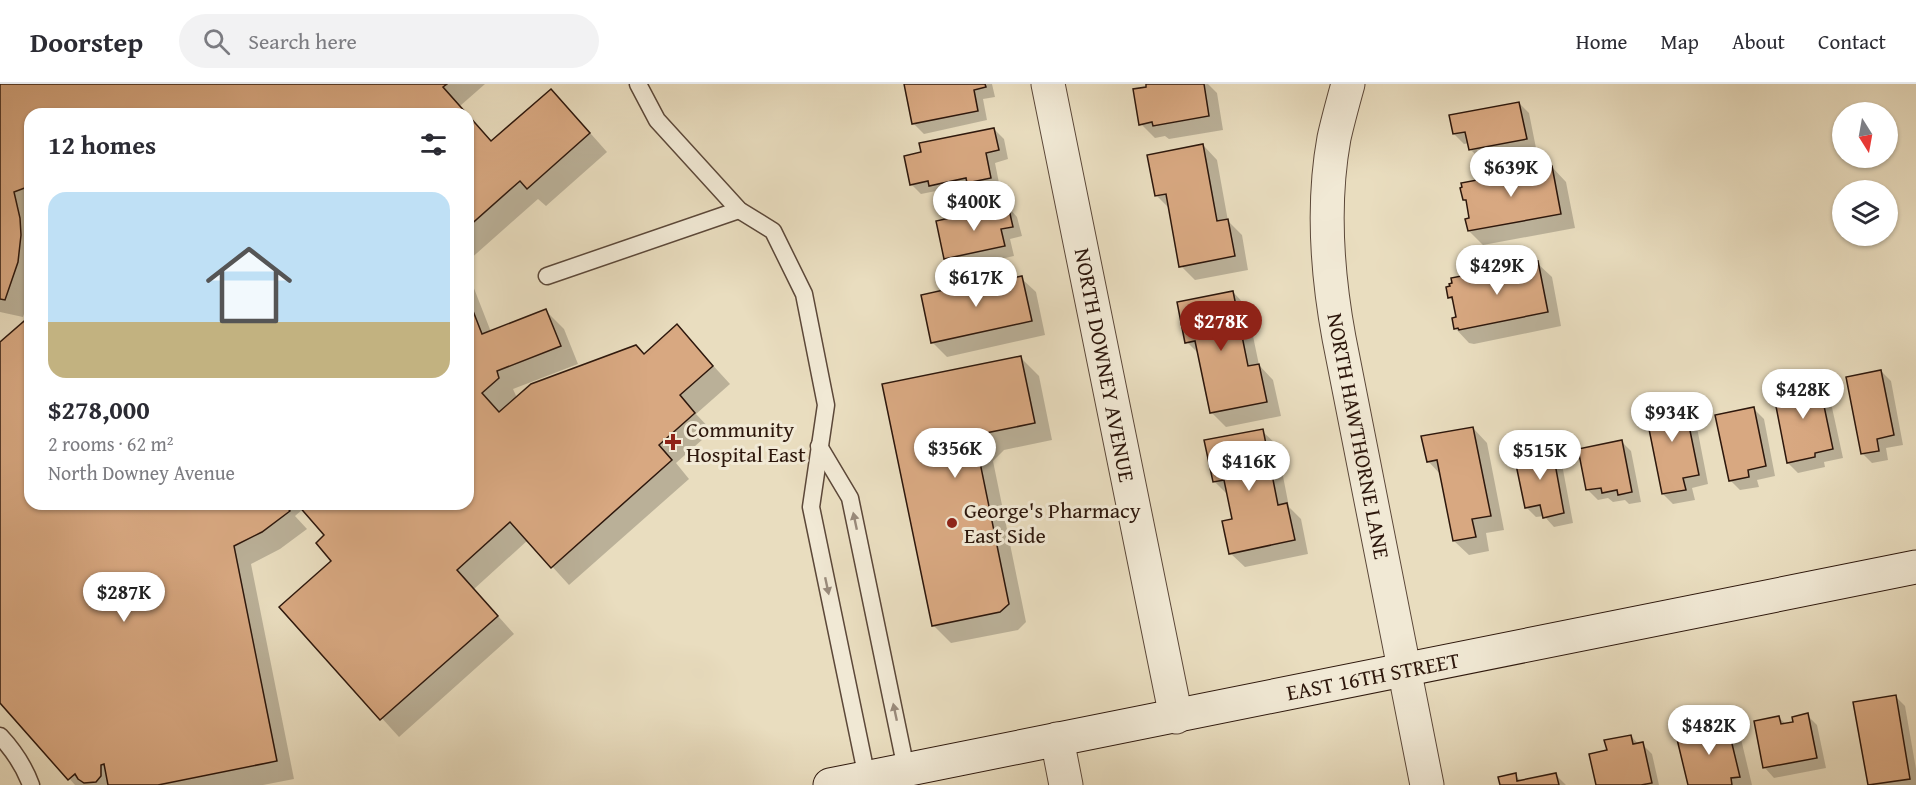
<!DOCTYPE html>
<html lang="en">
<head>
<meta charset="utf-8">
<style>
	:root { --surface:#fff; --page:#f2f2f3; --text:#2b2b33; --muted:#7c7c81; --line:#e1e1e2; --accent:#8f2418 }
	body { margin:0; font-family:"Gentium Book Plus",serif; background:var(--page); color:var(--text); height:100vh; display:flex; flex-direction:column; font-size:22px; white-space:nowrap }
	* { box-sizing:border-box; margin:0 }
	p { font-size:20px; color:var(--muted) }
	.icon { flex:none; width:33px; height:33px; fill:none; stroke:currentColor; stroke-width:2; stroke-linecap:round; stroke-linejoin:round }
	.map { position:relative; flex:1; overflow:hidden }
	.side { position:absolute; left:24px; top:24px; width:450px; height:402px; display:flex; flex-direction:column; background:var(--surface); border-radius:18px; box-shadow:0 2px 4px #0004 }
	.side>* { flex:none }
	.needle { width:39px; rotate:169deg }
	.controls { position:absolute; left:1832px; top:18px; display:grid; gap:12px }
	.controls a { display:grid; place-items:center; width:66px; height:66px; border-radius:50%; background:var(--surface); box-shadow:0 2px 4px #0004; font-size:30px }
	.price { position:absolute; translate:-50% -51px; padding:0 14px; border-radius:21px; background:#fff; color:#222; font-size:20px; line-height:39px; filter:drop-shadow(0 2px 3px #0008) }
	.price::after { content:''; position:absolute; left:50%; top:36px; width:18px; height:14px; margin-left:-9px; background:inherit; clip-path:polygon(0 0,100% 0,50% 100%) }
	.price.current { background:var(--accent); color:#fff }
	ul { padding:0; list-style:none }
	li { display:grid; align-content:center; gap:12px; height:318px; padding:0 24px }
	li span { display:grid; place-items:center; height:186px; border-radius:18px; color:#555 }
	li>.icon { margin-inline-start:auto }
	span .icon { width:108px; height:108px; fill:#fffc; stroke-width:1 }
	li b { font-size:26px }
	h2 { display:flex; justify-content:space-between; align-items:center; height:72px; padding:0 24px; font-size:26px }
	header { display:flex; align-items:center; gap:36px; box-sizing:border-box; height:84px; padding:0 30px; background:var(--surface); border-bottom:2px solid var(--line) }
	header strong { font-size:28px }
	nav { display:flex; gap:33px; margin-inline-start:auto; font-size:21px }
	.search { width:420px; height:54px; background:var(--page); display:flex; align-items:center; gap:15px; box-sizing:border-box; padding:0 21px; border-radius:33px; color:var(--muted); font-size:22px }
	.map>svg:first-child { display:block }
	.shadow { fill:#0003 }
	.building { fill:#d8a881; stroke:#2d170c; stroke-width:1.5 }
	.lines { fill:none; stroke-linecap:round; stroke-linejoin:round }
	.service-casing { stroke:#5c4839; stroke-width:19 }
	.minor-casing { stroke:#5c4839; stroke-width:35 }
	.tertiary-casing { stroke:#5c4839; stroke-width:35 }
	.secondary-casing { stroke:#2d170c; stroke-width:35 }
	.service { stroke:#f1e9d5; stroke-width:16 }
	.minor { stroke:#f1e9d5; stroke-width:33 }
	.tertiary { stroke:#f1e9d5; stroke-width:33 }
	.secondary { stroke:#f1e9d5; stroke-width:33 }
	.oneway { fill:#998a7b }
	.poi-dot { fill:#8f2418; stroke:#f1e9d5; stroke-width:2 }
	.labels { text-anchor:middle; stroke-width:6; stroke-linejoin:round; paint-order:stroke }
	.street-label { font-size:22px; fill:#2d170c; stroke:#f1e9d5 }
	.poi-label { font-size:22px; fill:#2d170c; stroke:#f1e9d5; text-anchor:start }
</style>
</head>
<body>
<header>
<strong>Doorstep</strong>
<div class="search"><svg class="icon" aria-label="search" viewBox="0 0 24 24"><circle cx="10" cy="10" r="6"/><path d="M15 15l6 6"/></svg>Search here</div>
<nav><a>Home</a><a>Map</a><a>About</a><a>Contact</a></nav>
</header>
<div class="map">
<svg width="1916" height="701" viewBox="0 0 1916 701">
	<rect width="100%" height="100%" fill="#e9ddbf"/>
	<filter id="stains"><feTurbulence type="fractalNoise" baseFrequency=".00333" numOctaves="4"/><feColorMatrix values="0 0 0 0 .2 0 0 0 0 .09 0 0 0 0 .02 0 0 0 .5 -.17"/></filter>
	<radialGradient id="worn" r=".72"><stop offset=".6" stop-color="#630" stop-opacity="0"/><stop offset="1" stop-color="#630" stop-opacity=".3"/></radialGradient>
	<!-- shadow -->
	<g class="shadow">
		<path d="M0 0H485L460 22 467 30H30V212L23 233 0 228Z"/>
		<path d="M906 0H992L995 13 983 15 987 36 924 50 914 40Z"/>
		<path d="M1147 0H1208L1217 9 1223 46 1169 55 1165 52 1155 54 1141 40Z"/>
		<path d="M1519 19 1529 29 1536 64 1480 75 1470 65 1469 59 1464 60 1454 50Z"/>
		<path d="M568 24 607 68 546 122 538 115 468 177V31L492 58Z"/>
		<path d="M994 45 1004 55 1008 75 995 79 1000 104 978 108 974 104 940 111 936 107 921 110 911 100Z"/>
		<path d="M1203 61 1217 76 1228 137 1242 151 1248 186 1195 196 1181 182 1170 125 1157 112Z"/>
		<path d="M1552 83 1566 98 1575 144 1483 161 1469 147 1471 135 1468 119 1464 115Z"/>
		<path d="M1008 123 1017 133 1022 152 1010 155 1014 172 955 185 945 175Z"/>
		<path d="M1537 179 1552 193 1561 242 1474 260 1469 259 1455 244 1458 234 1455 219 1449 213Z"/>
		<path d="M468 189 491 248 546 227 564 245 578 280 513 305 517 314 644 271 677 242 730 300 696 330 712 347 676 379 689 395 569 501 528 456 474 505 514 550 399 653 281 523 333 477 327 451 303 425 295 432 307 445 280 465 251 480 294 695 263 701H75L0 617V260L30 234V420H468Z"/>
		<path d="M1021 194 1036 208 1045 251 947 273 932 258 1013 196Z"/>
		<path d="M1233 208 1247 223 1259 281 1273 296 1281 332 1226 343 1211 328 1200 271 1187 258Z"/>
		<path d="M1021 274 1039 292 1052 356 1004 366 993 377 1026 538 1018 546 951 559 933 541 884 301Z"/>
		<path d="M1881 287 1891 297 1903 361 1886 364 1888 376 1872 379 1862 369Z"/>
		<path d="M1818 295 1828 305 1843 374 1824 378 1825 383 1798 389 1788 379Z"/>
		<path d="M1683 313 1693 323 1708 400 1692 404 1695 416 1673 420 1663 410Z"/>
		<path d="M1754 325 1764 335 1775 392 1757 396 1759 403 1740 406 1730 396Z"/>
		<path d="M1473 344 1487 359 1504 446 1486 449 1489 467 1469 471 1454 457 1441 391 1428 377Z"/>
		<path d="M1262 347 1277 361 1289 423 1301 435 1308 470 1245 483 1230 469 1234 436 1229 412 1214 397Z"/>
		<path d="M1621 357 1631 367 1641 418 1629 420 1625 416 1613 418 1608 414 1598 416 1588 406Z"/>
		<path d="M1551 365 1561 375 1573 439 1554 443 1544 432 1536 433 1526 423Z"/>
		<path d="M1895 612 1905 622 1916 685V701H1869L1855 619Z"/>
		<path d="M1807 631 1817 641 1826 684 1774 694 1765 684 1779 634 1786 640 1794 639Z"/>
		<path d="M1727 641 1741 655 1752 701H1690L1678 652Z"/>
		<path d="M1631 652 1639 661 1642 660 1652 670 1659 701H1597L1591 671 1608 667Z"/>
		<path d="M1515 691 1522 698 1556 691 1566 701H1502L1500 694Z"/>
	</g>
	<!-- building -->
	<g class="building">
		<path d="M0 0H447L443 3 467 30H30V102L14 108 20 134 21 151 18 178 5 216 0 215Z"/>
		<path d="M904 0H985L986 3 974 6 978 27 912 40Z"/>
		<path d="M1146 0H1204L1209 32 1153 42 1152 38 1139 41 1133 5 1146 3Z"/>
		<path d="M551 5 590 49 527 105 520 97 468 143V31L491 57Z"/>
		<path d="M1519 18 1527 55 1469 66 1465 48 1453 50 1449 31Z"/>
		<path d="M994 44 999 66 986 69 991 94 967 99 966 94 929 102 928 97 910 101 904 72 921 68 919 59Z"/>
		<path d="M1203 60 1217 137 1228 135 1235 172 1179 183 1166 110 1155 112 1147 71Z"/>
		<path d="M1552 82 1561 130 1468 147 1465 135 1469 134 1466 116H1463L1460 104 1462 103 1461 99Z"/>
		<path d="M1008 121 1013 143 1001 145 1005 162 944 175 936 137Z"/>
		<path d="M1538 177 1548 228 1459 246 1458 244 1454 245 1452 234 1456 233 1452 213 1448 214 1446 203 1450 202 1449 200 1452 199 1451 194Z"/>
		<path d="M1011 191 1012 194 1022 192 1032 237 931 259 921 211Z"/>
		<path d="M1233 207 1248 282 1259 280 1267 318 1210 329 1195 257 1185 259 1177 218Z"/>
		<path d="M468 214 482 250 546 225 561 262 497 287 499 294 482 309 499 328 531 300 636 261 644 270 677 240 713 282 680 311 695 329 659 361 672 376 551 484 510 438 457 486 498 532 380 636 279 523 331 477 316 459 324 451 297 420H468Z"/>
		<path d="M30 232V420H284L290 427 262 448 234 462 277 677 158 701H108L104 680 101 681V692L96 698 84 699 78 695 75 690 68 696 0 619V258Z"/>
		<path d="M1021 272 1035 339 986 349 976 359 1009 520 1000 528 932 542 882 300Z"/>
		<path d="M1881 286 1894 351 1877 355 1879 367 1861 370 1846 293Z"/>
		<path d="M1818 293 1833 365 1815 369V373L1787 379 1774 312 1780 311 1778 303Z"/>
		<path d="M1683 312 1699 391 1683 394 1686 406 1662 410 1644 320Z"/>
		<path d="M1754 323 1766 382 1748 386 1749 393 1729 397 1715 331Z"/>
		<path d="M1473 343 1491 432 1472 435 1476 453 1453 457 1437 376 1427 378 1421 352Z"/>
		<path d="M1263 345 1278 421 1287 419 1295 456 1229 470 1222 437 1232 435 1224 396 1213 398 1204 356Z"/>
		<path d="M1622 356 1632 408 1618 411 1617 406 1602 409 1601 404 1586 406 1578 365Z"/>
		<path d="M1552 363 1564 429 1543 434 1540 421 1525 424 1514 371Z"/>
		<path d="M1896 611 1910 695 1868 701 1853 618Z"/>
		<path d="M1808 629 1817 674 1763 684 1754 637 1779 632 1781 640 1793 638 1792 633Z"/>
		<path d="M1727 639 1740 693 1731 694 1732 701H1688L1676 651Z"/>
		<path d="M1631 651 1633 660 1643 658 1652 699 1641 701H1596L1589 670 1607 666 1604 656Z"/>
		<path d="M1516 689 1517 697 1556 689 1559 701H1500L1498 693Z"/>
	</g>
	<g class="lines">
		<!-- service casing -->
		<g class="service-casing">
			<g id="service">
				<path d="M638 0 657 36 739 126 773 147 804 210 826 321 811 423 867 694"/>
				<path d="M547 192 739 126"/>
				<path d="M819 362 850 414 906 685"/>
				<path d="M0 652C14 667 24 682 31 701"/>
			</g>
		</g>
		<!-- minor casing -->
		<g class="minor-casing">
			<g id="minor">
				<path d="M1048 0 1176 633"/>
				<path d="M1348 0C1343 18 1338 36 1334 54 1322 120 1327 189 1339 254L1427 701"/>
			</g>
		</g>
		<!-- tertiary casing -->
		<g class="tertiary-casing">
			<path id="tertiary" d="M1057 655 1066 701"/>
		</g>
		<!-- secondary casing -->
		<g class="secondary-casing">
			<path id="secondary" d="M830 701 1916 483"/>
		</g>
		<!-- service -->
		<use href="#service" class="service"/>
		<!-- minor -->
		<use href="#minor" class="minor"/>
		<!-- tertiary -->
		<use href="#tertiary" class="tertiary"/>
		<!-- secondary -->
		<use href="#secondary" class="secondary"/>
	</g>
	<!-- one-way arrows -->
	<defs><path id="oneway-solid" d="M-6-.8H1V-3.2L6.5 0L1 3.2V.8H-6Z" transform="scale(1.5)"/></defs>
	<g class="oneway">
		<use href="#oneway-solid" transform="translate(855 437) rotate(-102)"/>
		<use href="#oneway-solid" transform="translate(827 502) rotate(78)"/>
		<use href="#oneway-solid" transform="translate(895 628) rotate(-102)"/>
	</g>
	<!-- markers -->
	<g class="poi-dot">
		<path d="M670 349h6v6h6v6h-6v6h-6v-6h-6v-6h6z"/>
		<circle cx="952" cy="439" r="6"/>
	</g>
	<g class="labels">
		<!-- street labels -->
		<g class="street-label">
			<text transform="translate(1105 281) rotate(79)" y="8">NORTH DOWNEY AVENUE</text>
			<text transform="translate(1359 352) rotate(79)" y="8">NORTH HAWTHORNE LANE</text>
			<text transform="translate(1373 592) rotate(-11)" y="8">EAST 16TH STREET</text>
		</g>
		<!-- poi labels -->
		<g class="poi-label">
			<text x="686" y="353">Community<tspan x="686" dy="25">Hospital East</tspan></text>
			<text x="964" y="434">George's Pharmacy<tspan x="964" dy="25">East Side</tspan></text>
		</g>
	</g>
	<rect width="100%" height="100%" filter="url(#stains)"/>
	<rect width="100%" height="100%" fill="url(#worn)"/>
</svg>
<div class="controls">
<a><svg class="needle" viewBox="-14 -14 28 28"><path d="M0-13l5 13h-10z" fill="#e53935"/><path d="M0 13l5-13h-10z" fill="#7c7c81"/></svg></a>
<a><svg class="icon" aria-label="layers" viewBox="0 0 24 24"><path d="M12 4l9 5-9 5-9-5zM3 14l9 5 9-5"/></svg></a>
</div>
<b class="price" style="left:1511px;top:114px">$639K</b>
<b class="price" style="left:974px;top:148px">$400K</b>
<b class="price" style="left:1497px;top:212px">$429K</b>
<b class="price" style="left:976px;top:224px">$617K</b>
<b class="price current" style="left:1221px;top:268px">$278K</b>
<b class="price" style="left:1803px;top:336px">$428K</b>
<b class="price" style="left:1672px;top:359px">$934K</b>
<b class="price" style="left:955px;top:395px">$356K</b>
<b class="price" style="left:1540px;top:397px">$515K</b>
<b class="price" style="left:1249px;top:408px">$416K</b>
<b class="price" style="left:124px;top:539px">$287K</b>
<b class="price" style="left:1709px;top:672px">$482K</b>
<section class="side">
<h2>12 homes<svg class="icon" aria-label="filters" viewBox="0 0 24 24"><path d="M4 7h16M4 17h16"/><circle cx="9" cy="7" r="2"/><circle cx="15" cy="17" r="2"/></svg></h2>
<ul>
<li><span style="background:linear-gradient(#bfe0f5 70%,#c2b280 0)"><svg class="icon" aria-label="home" viewBox="0 0 24 24"><path d="M3 11l9-7 9 7M6 9v11h12V9"/></svg></span><div><b>$278,000</b><p>2 rooms · 62 m²</p><p>North Downey Avenue</p></div></li>
</ul>
</section>
</div>
</body>
</html>
